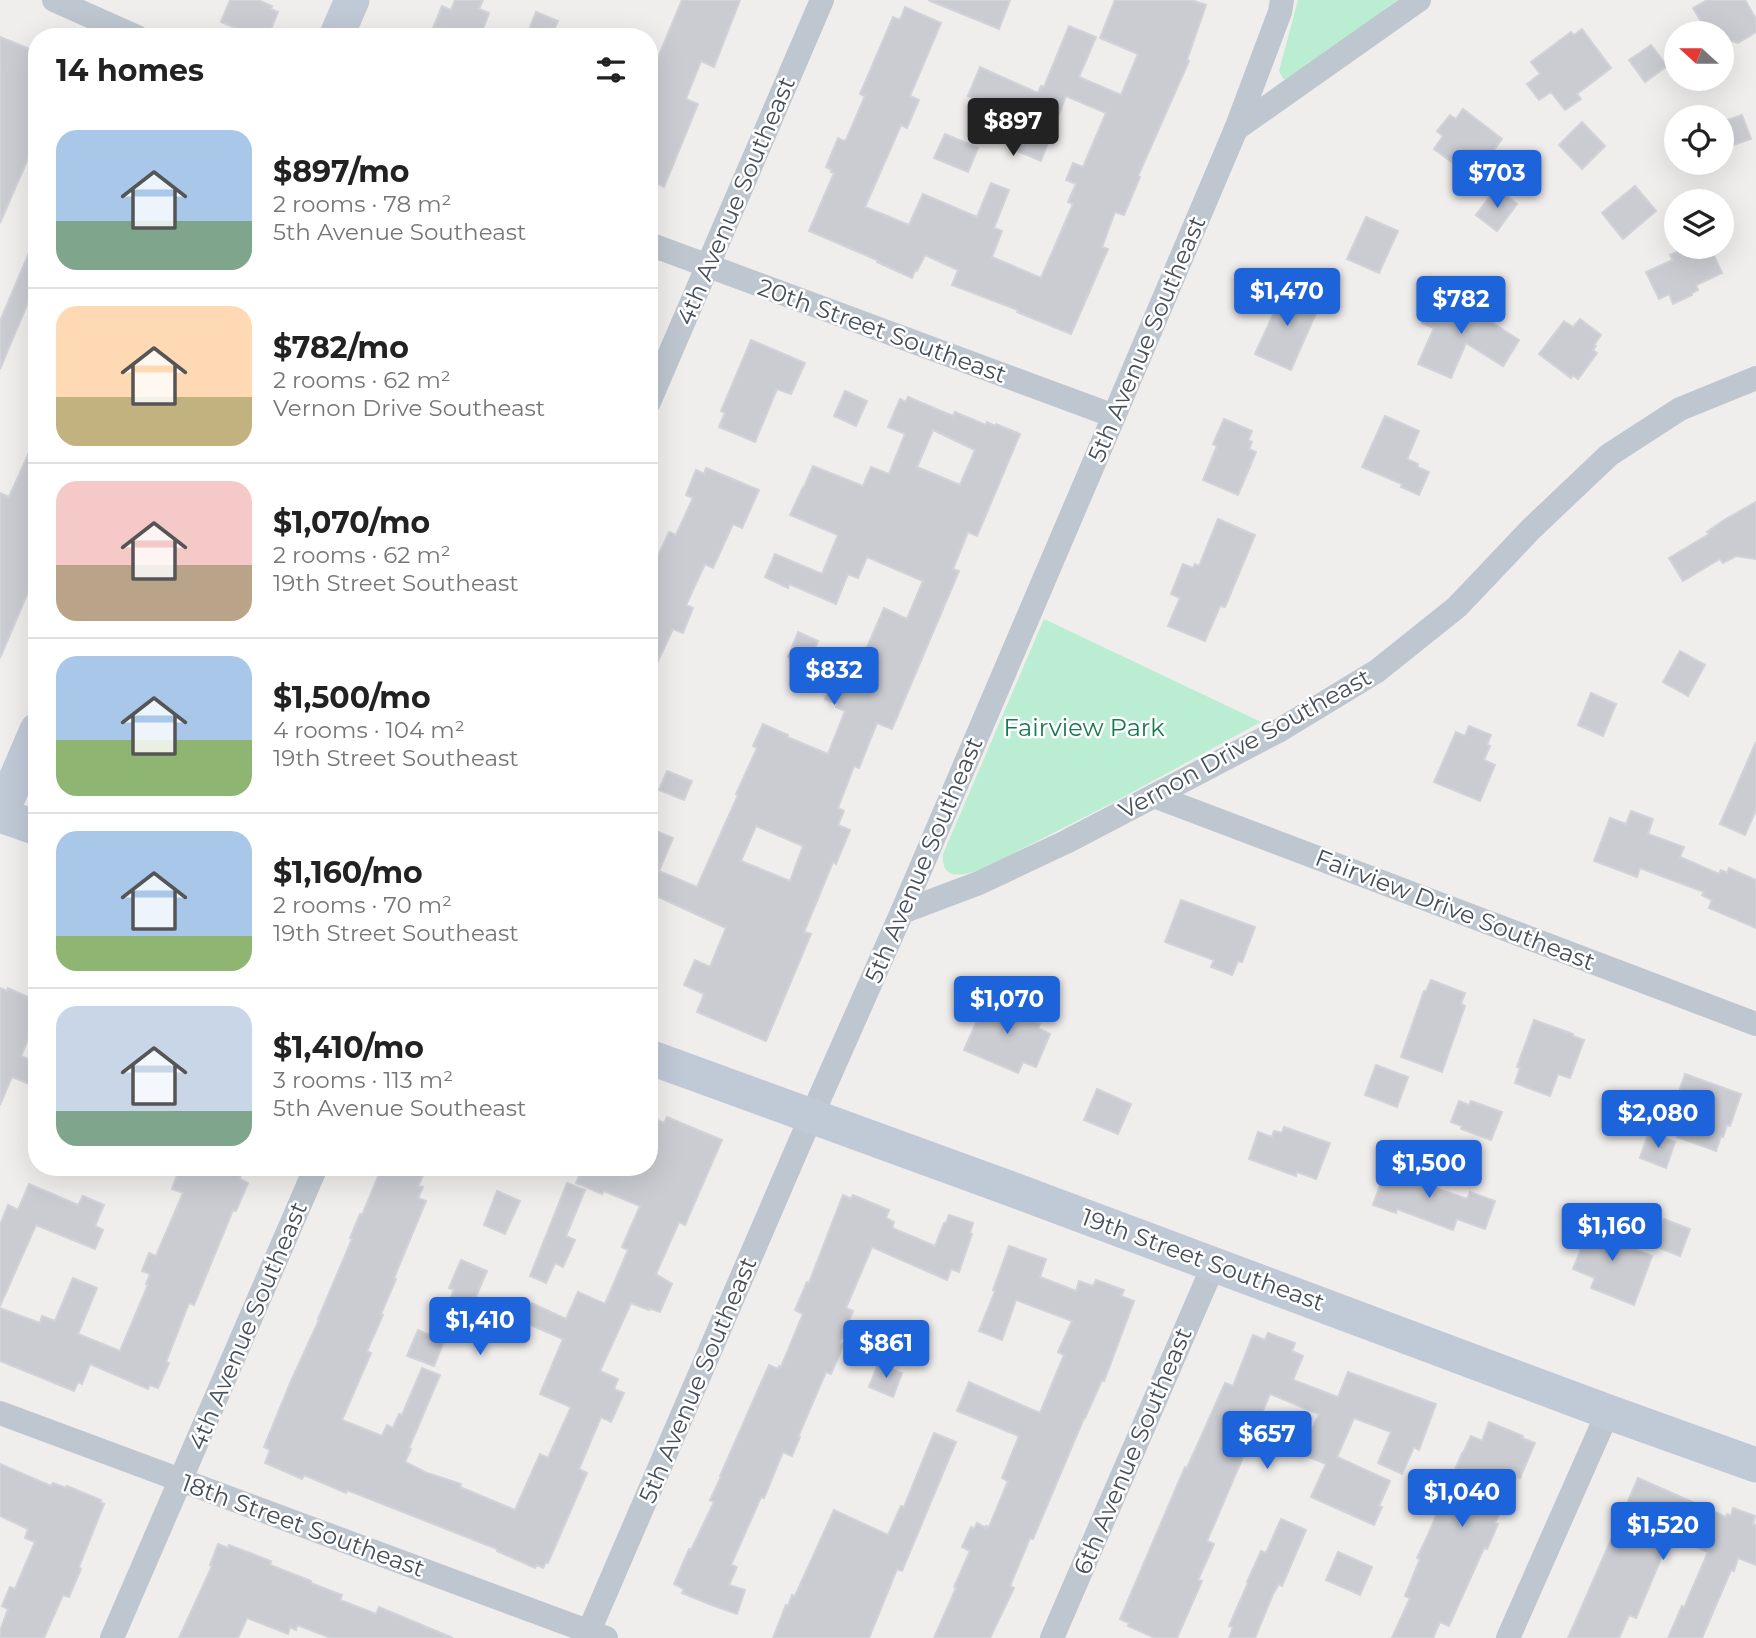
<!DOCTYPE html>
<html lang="en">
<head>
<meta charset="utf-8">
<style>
	:root { --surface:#fff; --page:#f2f2f2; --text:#222; --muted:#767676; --line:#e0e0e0; --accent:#1d63da }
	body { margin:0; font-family:Montserrat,sans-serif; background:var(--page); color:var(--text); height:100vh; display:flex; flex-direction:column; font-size:26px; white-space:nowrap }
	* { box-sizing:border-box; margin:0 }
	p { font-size:23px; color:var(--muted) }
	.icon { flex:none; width:38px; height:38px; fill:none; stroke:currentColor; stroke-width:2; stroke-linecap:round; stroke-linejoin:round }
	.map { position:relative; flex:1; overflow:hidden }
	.sheet { position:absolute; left:28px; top:28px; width:630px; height:1148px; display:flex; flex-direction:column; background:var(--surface); border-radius:28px; box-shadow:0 7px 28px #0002 }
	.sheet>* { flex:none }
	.needle { width:46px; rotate:291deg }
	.fabs { position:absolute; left:1664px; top:21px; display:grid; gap:14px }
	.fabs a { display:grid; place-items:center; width:70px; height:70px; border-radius:50%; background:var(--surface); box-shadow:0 7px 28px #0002; font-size:35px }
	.price { position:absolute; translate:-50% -60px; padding:0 16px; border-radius:7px; background:var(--accent); color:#fff; font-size:23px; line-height:46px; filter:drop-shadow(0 2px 4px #0008) }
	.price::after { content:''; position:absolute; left:50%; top:42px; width:21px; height:16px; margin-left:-10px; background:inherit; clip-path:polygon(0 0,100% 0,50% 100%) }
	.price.selected { background:#222; color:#fff }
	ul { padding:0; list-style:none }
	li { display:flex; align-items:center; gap:21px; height:175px; padding:0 28px }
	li+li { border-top:2px solid var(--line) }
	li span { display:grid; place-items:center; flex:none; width:196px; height:140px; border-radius:21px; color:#555 }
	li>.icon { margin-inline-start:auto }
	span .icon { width:84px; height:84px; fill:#fffc; stroke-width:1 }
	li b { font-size:30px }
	h2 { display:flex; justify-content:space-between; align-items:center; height:84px; padding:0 28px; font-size:30px }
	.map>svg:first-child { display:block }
	.green { fill:#bbedd2 }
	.building { fill:#caccd2; stroke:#d1d3d9; stroke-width:2; fill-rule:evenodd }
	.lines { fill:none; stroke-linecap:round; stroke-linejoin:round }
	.street { stroke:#bec6cf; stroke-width:24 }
	.secondary { stroke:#c0c9d6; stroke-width:35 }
	.labels { text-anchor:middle; stroke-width:5; stroke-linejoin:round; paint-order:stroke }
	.street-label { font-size:24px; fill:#464f5a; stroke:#fff }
	.park-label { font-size:24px; fill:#19794f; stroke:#fff }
</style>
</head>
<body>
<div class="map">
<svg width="1756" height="1638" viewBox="0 0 1756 1638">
	<rect width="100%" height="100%" fill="#f0eded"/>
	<!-- green -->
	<g class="green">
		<path d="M1298 0H1397L1293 79H1283L1279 71Z"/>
		<path d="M1044 619 1261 722 1114 802 981 870C963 875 941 882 943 854Z"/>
	</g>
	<!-- building -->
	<g class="building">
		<path d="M230 0H258L272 6 271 9 278 12 268 37H257L221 22Z"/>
		<path d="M455 0H483L479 9 489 13 480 37H440L442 32 433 28 442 6 451 10Z"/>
		<path d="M682 0H740L714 67 701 61 686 99 698 104 664 187 649 180V79Z"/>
		<path d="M928 0H1010L999 29Z"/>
		<path d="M1115 0H1191L1206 5 1187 60 1189 61 1138 176 1140 177 1124 215 1115 212 1102 247 1108 249 1071 334 1017 312 1018 310 952 285 958 270 925 255 917 271 915 270 912 278 877 262V260L809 231 834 173 831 172 832 170 826 167 838 138 844 141 846 140 865 96 860 94 893 17 900 20 905 7 941 23 910 96 919 100 907 128 901 125 865 207 909 225 923 194 977 217 991 183 1009 190 994 228 1002 231 992 257 1041 278 1073 204 1068 202 1076 184 1066 180 1073 163 1083 167 1106 113 1066 96 1041 161 1015 150 1027 121 968 96 980 67 1038 93 1041 86 1044 87 1069 26 1096 37 1079 77 1121 95 1138 54 1100 38Z"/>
		<path d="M1707 0H1745L1756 19V32L1738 43 1722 38V33H1708L1693 8Z"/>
		<path d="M536 12 558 21 551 37H526Z"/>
		<path d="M1582 29 1611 68 1577 94 1581 99 1565 110 1551 92 1539 100 1527 84 1540 74 1531 62 1571 32 1574 35Z"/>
		<path d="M0 37 37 52V138L0 223Z"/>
		<path d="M1651 45 1667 66 1645 82 1629 60Z"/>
		<path d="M1463 109 1502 139 1473 178 1434 149 1443 136 1437 131 1450 115 1456 119Z"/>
		<path d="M1742 115 1751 139 1722 149V122Z"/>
		<path d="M1582 122 1605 146 1582 169 1559 145Z"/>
		<path d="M945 134 978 148 968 172 934 158Z"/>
		<path d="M1635 186 1656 211 1623 239 1602 213Z"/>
		<path d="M1496 188 1517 204 1497 231 1476 215Z"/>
		<path d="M1366 217 1398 231 1379 273 1347 259Z"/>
		<path d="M37 234V303L29 300 0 369V321Z"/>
		<path d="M1688 247H1710L1722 273 1696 285 1698 290 1692 293V295L1673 304 1669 294 1659 299 1646 272 1673 260 1670 255Z"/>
		<path d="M1290 282 1309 291 1303 304 1317 311 1291 370 1255 354 1282 295 1284 296Z"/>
		<path d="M1435 292 1468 307 1519 340 1503 366 1466 343 1451 378 1418 364 1434 328 1422 323Z"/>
		<path d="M1580 319 1601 335 1594 345 1596 346 1593 350 1597 353 1578 379 1573 375 1571 378 1539 354 1564 321 1573 327Z"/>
		<path d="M751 340 805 363 791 394 777 389 755 442 719 427 725 413 721 411Z"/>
		<path d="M845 391 867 401 856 426 834 416Z"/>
		<path d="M908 397 953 416 955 412 986 425 987 422 995 426 996 424 1020 434 977 536 968 532 953 569 959 571 892 729 877 723 859 768 854 766 838 808 844 811 838 825 850 830 836 864 833 862 804 932 811 934 766 1041 697 1012 704 994 684 985 695 960 710 967 726 928 650 893 649 894V828L673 838 659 871 697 887 738 795 736 794 757 748 753 746 763 724 788 735 787 737 828 754 845 711 836 707 837 704 825 699 840 664 852 669 853 666 858 668 884 608 907 619 923 581 867 557 858 578 848 574 836 604 789 584 788 588 765 577 775 554 822 574 838 535 790 515 803 487H804L813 466 863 486 871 467 889 474 905 434 888 427 900 399 906 402ZM933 430 975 450 960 485 917 467ZM756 826 803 846 790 881 741 861Z"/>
		<path d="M1385 416 1419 431 1407 459 1418 464 1417 467 1429 472 1419 495 1401 487 1402 484 1362 467Z"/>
		<path d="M1224 419 1252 431 1248 440 1252 442 1249 449 1256 452 1238 495 1203 480 1217 446 1213 444Z"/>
		<path d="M37 435V571L0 658V493L9 497Z"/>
		<path d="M706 468 759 490 742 528 733 524 713 568 705 564 686 605 693 608 683 633 673 629 649 680V575L669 532 676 535 693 498 686 495 696 470 704 474Z"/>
		<path d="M1756 502V559L1736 556 1723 563 1720 559 1683 581 1669 558 1709 534 1707 532 1724 520Z"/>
		<path d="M1218 519 1255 535 1225 607 1220 606 1205 641 1168 626 1180 598 1171 594 1183 564 1193 568 1195 564 1199 566Z"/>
		<path d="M798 632 818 641 808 665 788 657Z"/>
		<path d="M1680 651 1705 665 1688 696 1663 682Z"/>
		<path d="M1591 693 1616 704 1603 736 1578 725Z"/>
		<path d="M1469 726 1491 735 1487 745 1490 746 1484 760 1495 765 1480 801 1434 782 1456 732 1465 736Z"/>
		<path d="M1756 742V810L1745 835 1720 824Z"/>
		<path d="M667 771 692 781 684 800 659 790Z"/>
		<path d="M1631 811 1653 819 1648 834 1684 847 1680 857 1719 874 1721 870 1727 873 1729 868 1756 880V928L1709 908 1712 900 1702 895 1704 892 1640 868 1637 877 1594 861 1610 818 1626 824Z"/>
		<path d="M1181 900 1255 927 1242 962 1238 961 1232 975 1211 967 1214 960 1165 942Z"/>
		<path d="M1431 980 1465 993 1461 1004 1465 1006 1442 1072 1401 1057 1424 991H1426Z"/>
		<path d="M0 988 7 991 8 988 37 1001V1018L21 1056 37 1063V1087L12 1077 0 1105Z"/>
		<path d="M999 994 1026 1006 1022 1016 1040 1024 1038 1028 1050 1034 1036 1067 1023 1062 1018 1073 964 1050 986 1001 994 1005Z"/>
		<path d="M1534 1020 1573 1034V1036L1584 1040 1570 1078 1558 1074 1550 1096 1515 1083 1520 1068 1517 1067Z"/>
		<path d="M1376 1065 1408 1077 1397 1107 1365 1095Z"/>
		<path d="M1685 1074 1741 1094 1730 1126 1727 1125 1723 1137 1721 1136 1716 1151 1677 1137 1691 1100 1678 1095Z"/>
		<path d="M1097 1089 1131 1104 1118 1134 1084 1120Z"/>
		<path d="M1459 1101 1469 1105 1471 1101 1502 1112 1491 1140 1461 1129 1462 1126 1451 1122Z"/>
		<path d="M649 1116 664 1123 667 1117 722 1140 685 1225 679 1222 656 1274 672 1284 660 1312 649 1308V1310L631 1303 600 1371 618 1379 614 1389 624 1393 611 1422 601 1417 579 1469 587 1473 548 1563 546 1562 543 1568 537 1565 535 1568 497 1551V1549L347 1490 346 1493 304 1475 302 1479 265 1463 270 1450 264 1447 291 1381 319 1320 318 1319 352 1239 350 1238 360 1214 362 1215 382 1167H427L418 1186 423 1187 418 1198 426 1201 394 1278 396 1279 381 1314 383 1315 367 1351 371 1353 342 1420 382 1436 387 1425 393 1428 399 1414 402 1415 422 1368 440 1375 409 1448 411 1449 405 1462 427 1473 461 1484 460 1487 515 1510 540 1454 548 1458 571 1407 540 1394 563 1339 519 1320 527 1301 566 1319 578 1292 605 1304 628 1250 622 1247 640 1206 604 1191 602 1194 576 1183 583 1167H649Z"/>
		<path d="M1284 1127 1330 1143 1316 1179 1297 1172 1296 1176 1249 1159 1258 1132 1272 1137 1274 1131 1282 1133Z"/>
		<path d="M1649 1132 1675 1142 1666 1168 1640 1158Z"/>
		<path d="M1389 1160 1416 1169 1412 1180 1467 1199 1470 1192 1495 1201 1485 1229 1457 1219 1453 1230 1397 1209 1396 1213 1373 1205Z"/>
		<path d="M180 1167H222L241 1175 240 1179 248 1183 236 1211 233 1210 194 1305 189 1303 166 1362 169 1363 158 1388 150 1385 148 1389 90 1364 82 1384 78 1382 74 1391 0 1361V1308L40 1323 42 1316 55 1321 73 1278 97 1288 78 1334 120 1351 148 1285 146 1284 150 1274 142 1271 149 1253 156 1256 183 1193 172 1189Z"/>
		<path d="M567 1183 585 1190 566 1236 575 1240 563 1267 555 1263 546 1283 530 1276Z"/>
		<path d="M29 1184 78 1205 83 1196 104 1205 95 1226 103 1230 95 1249 36 1225 0 1306V1225L8 1205 18 1210Z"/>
		<path d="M497 1191 520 1201 505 1234 484 1225Z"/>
		<path d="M843 1195 851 1199 853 1195 889 1210 886 1218 894 1222 892 1228 935 1246 944 1223H946L949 1215 973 1223 970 1233 972 1234 959 1272 951 1269 947 1280 872 1247 846 1308 853 1311 840 1343 844 1344 831 1374 826 1372 798 1437H800L792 1456 783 1452 764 1498 761 1497 731 1565 737 1567 729 1585 745 1590 737 1614 709 1604 682 1593 684 1589 674 1584 689 1549 691 1550 714 1502 710 1500 721 1477 720 1476 769 1365 778 1369 779 1366 781 1367 803 1314 795 1310 807 1282 809 1283Z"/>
		<path d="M1594 1216 1619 1226 1613 1240 1652 1256 1634 1305 1591 1288 1595 1278 1573 1269Z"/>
		<path d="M1664 1219 1690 1229 1680 1256 1654 1246Z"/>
		<path d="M1009 1246 1046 1259 1040 1277 1076 1291 1079 1281 1093 1286 1096 1280 1124 1290 1121 1296 1134 1301 1104 1381 1102 1380 1085 1418H1084L1033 1539 1030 1538 1010 1586 1014 1588 990 1638H934L956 1588 954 1587 970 1551 962 1547 971 1527 974 1529 977 1523 986 1528V1526L989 1527 1008 1481 1002 1478 1019 1436 957 1411 969 1382 1040 1413 1064 1355 1058 1352 1072 1321 1016 1300 1002 1340 979 1331 995 1291 993 1290Z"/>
		<path d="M461 1260 487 1271 473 1303 476 1304 466 1327 443 1317 454 1290 449 1288Z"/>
		<path d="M418 1330 444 1341 434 1366 407 1356Z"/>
		<path d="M1268 1333 1295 1343 1292 1351 1303 1356 1293 1380 1338 1397 1348 1372 1436 1404 1419 1450 1414 1447 1402 1474 1378 1463 1391 1432 1354 1418 1337 1457 1390 1481 1379 1506 1382 1507 1374 1525 1311 1497 1326 1464 1301 1454 1319 1414 1270 1394 1207 1541 1214 1544 1198 1580 1202 1581 1177 1638H1155L1128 1626 1129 1623 1120 1619 1185 1467 1187 1468 1225 1383 1233 1386 1253 1335 1265 1340Z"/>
		<path d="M878 1364 902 1373 893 1397 869 1387Z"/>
		<path d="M1489 1422 1523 1436 1522 1438 1535 1443 1520 1478 1517 1476 1495 1523 1498 1524 1487 1549 1484 1548 1449 1626 1440 1622 1433 1638H1392L1410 1598 1405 1596 1420 1559 1417 1558 1428 1535 1462 1453H1463L1471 1436 1482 1441Z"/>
		<path d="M934 1433 956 1442 902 1571 897 1569 869 1638H773L786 1605 788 1606 792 1595 795 1596 834 1510 888 1535 901 1506 904 1507Z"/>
		<path d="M0 1464 51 1486 53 1483 66 1488 67 1486 101 1500 100 1502 104 1504 79 1567 81 1569 69 1597 63 1595 44 1638H0V1631L8 1609 2 1606 10 1587 15 1589 35 1542 25 1538 28 1529 0 1516Z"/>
		<path d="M1638 1478 1726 1517 1727 1514 1731 1516 1733 1508 1755 1516 1753 1524 1756 1525V1565L1738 1558 1734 1571 1731 1570 1702 1638H1668L1682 1606 1684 1608 1708 1552 1671 1535 1636 1618 1629 1615 1619 1638H1568Z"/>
		<path d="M1281 1519 1306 1530 1282 1586 1279 1584 1273 1594 1255 1638H1229L1233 1627 1229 1626 1248 1583 1247 1582 1261 1551 1266 1553Z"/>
		<path d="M218 1544 228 1548 229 1545 271 1561 270 1565 311 1581V1583L342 1595 340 1600 376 1614 379 1607 453 1638H331L297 1625 296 1630 290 1627 288 1634 247 1618 238 1638H179L212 1566 210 1565Z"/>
		<path d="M1338 1552 1372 1567 1360 1595 1326 1580Z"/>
	</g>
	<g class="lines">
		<!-- street -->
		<g class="street">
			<path d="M54 0 137 37"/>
			<path d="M1236 129 1419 0"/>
			<path d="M649 244 1114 416"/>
			<path d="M649 402 822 0"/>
			<path d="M1154 796 1756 1024"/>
			<path d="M902 912 979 883 1066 842 1280 730 1377 671 1457 607 1531 529 1609 455 1680 409 1756 378"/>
			<path d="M0 1413 606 1638"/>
			<path d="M112 1638 316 1167"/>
			<path d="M586 1638 797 1149 902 912 1114 416 1236 129 1280 12 1282 0"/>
			<path d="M1052 1638 1214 1264"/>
			<path d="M1508 1638 1608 1412"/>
		</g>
		<!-- secondary -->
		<g class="secondary">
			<path d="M336 37 352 0"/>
			<path d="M0 815 37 828"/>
			<path d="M0 816 37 730"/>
			<path d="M649 1057 1014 1190 1608 1412 1756 1465"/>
		</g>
	</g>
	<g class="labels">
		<!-- street labels -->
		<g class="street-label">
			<text transform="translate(736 201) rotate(-67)" y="8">4th Avenue Southeast</text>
			<text transform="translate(882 331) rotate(20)" y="8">20th Street Southeast</text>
			<text transform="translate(1147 339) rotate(-67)" y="8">5th Avenue Southeast</text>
			<text transform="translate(1245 744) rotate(-29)" y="8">Vernon Drive Southeast</text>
			<text transform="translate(924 860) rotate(-67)" y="8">5th Avenue Southeast</text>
			<text transform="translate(1455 910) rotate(21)" y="8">Fairview Drive Southeast</text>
			<text transform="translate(1203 1260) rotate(20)" y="8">19th Street Southeast</text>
			<text transform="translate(248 1326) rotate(-67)" y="8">4th Avenue Southeast</text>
			<text transform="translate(698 1380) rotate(-67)" y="8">5th Avenue Southeast</text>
			<text transform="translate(1133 1451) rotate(-67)" y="8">6th Avenue Southeast</text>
			<text transform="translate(303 1526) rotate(20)" y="8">18th Street Southeast</text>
		</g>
		<!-- park labels -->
		<g class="park-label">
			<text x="1084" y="736">Fairview Park</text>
		</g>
	</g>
</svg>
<div class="fabs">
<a><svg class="needle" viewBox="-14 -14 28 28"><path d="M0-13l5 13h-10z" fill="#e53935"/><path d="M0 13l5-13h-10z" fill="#767676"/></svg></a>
<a><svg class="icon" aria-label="locate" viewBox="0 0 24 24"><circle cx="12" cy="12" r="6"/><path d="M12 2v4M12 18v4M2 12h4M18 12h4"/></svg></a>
<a><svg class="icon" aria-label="layers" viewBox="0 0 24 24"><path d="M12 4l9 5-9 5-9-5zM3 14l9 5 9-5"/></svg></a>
</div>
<b class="price selected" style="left:1013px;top:158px">$897</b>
<b class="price" style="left:1497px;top:210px">$703</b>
<b class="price" style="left:1287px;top:328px">$1,470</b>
<b class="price" style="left:1461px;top:336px">$782</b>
<b class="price" style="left:834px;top:707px">$832</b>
<b class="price" style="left:1007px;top:1036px">$1,070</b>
<b class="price" style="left:1658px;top:1150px">$2,080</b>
<b class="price" style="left:1429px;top:1200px">$1,500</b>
<b class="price" style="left:1612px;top:1263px">$1,160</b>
<b class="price" style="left:480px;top:1357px">$1,410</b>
<b class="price" style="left:886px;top:1380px">$861</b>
<b class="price" style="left:1267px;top:1471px">$657</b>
<b class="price" style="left:1462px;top:1529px">$1,040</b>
<b class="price" style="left:1663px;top:1562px">$1,520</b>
<section class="sheet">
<h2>14 homes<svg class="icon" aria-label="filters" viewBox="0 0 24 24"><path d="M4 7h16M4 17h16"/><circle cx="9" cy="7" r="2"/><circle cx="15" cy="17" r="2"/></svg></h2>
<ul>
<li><span style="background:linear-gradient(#a9c7e8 65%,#7fa58c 0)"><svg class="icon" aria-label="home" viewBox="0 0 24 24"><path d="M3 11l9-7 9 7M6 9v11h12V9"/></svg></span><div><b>$897/mo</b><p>2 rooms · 78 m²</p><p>5th Avenue Southeast</p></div></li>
<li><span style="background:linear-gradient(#ffd9b3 65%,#c2b280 0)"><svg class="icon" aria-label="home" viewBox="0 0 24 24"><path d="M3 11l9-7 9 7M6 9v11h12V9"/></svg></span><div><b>$782/mo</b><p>2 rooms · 62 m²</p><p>Vernon Drive Southeast</p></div></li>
<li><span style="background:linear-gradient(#f6c9c9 60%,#b9a48a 0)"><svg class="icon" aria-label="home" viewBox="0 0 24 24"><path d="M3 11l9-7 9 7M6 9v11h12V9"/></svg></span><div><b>$1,070/mo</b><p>2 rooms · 62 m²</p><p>19th Street Southeast</p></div></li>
<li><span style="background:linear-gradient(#a9c7e8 60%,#8fb573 0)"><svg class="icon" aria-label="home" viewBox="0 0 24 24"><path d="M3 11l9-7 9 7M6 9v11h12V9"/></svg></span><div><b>$1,500/mo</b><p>4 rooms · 104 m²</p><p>19th Street Southeast</p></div></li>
<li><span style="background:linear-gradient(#a9c7e8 75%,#8fb573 0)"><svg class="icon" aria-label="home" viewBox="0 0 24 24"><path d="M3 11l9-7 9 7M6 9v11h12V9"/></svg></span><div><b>$1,160/mo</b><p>2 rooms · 70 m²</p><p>19th Street Southeast</p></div></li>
<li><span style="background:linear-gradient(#c9d6e8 75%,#7fa58c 0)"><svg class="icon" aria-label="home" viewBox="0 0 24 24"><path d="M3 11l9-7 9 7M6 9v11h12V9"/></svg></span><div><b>$1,410/mo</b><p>3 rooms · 113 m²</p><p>5th Avenue Southeast</p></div></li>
</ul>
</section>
</div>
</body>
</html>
